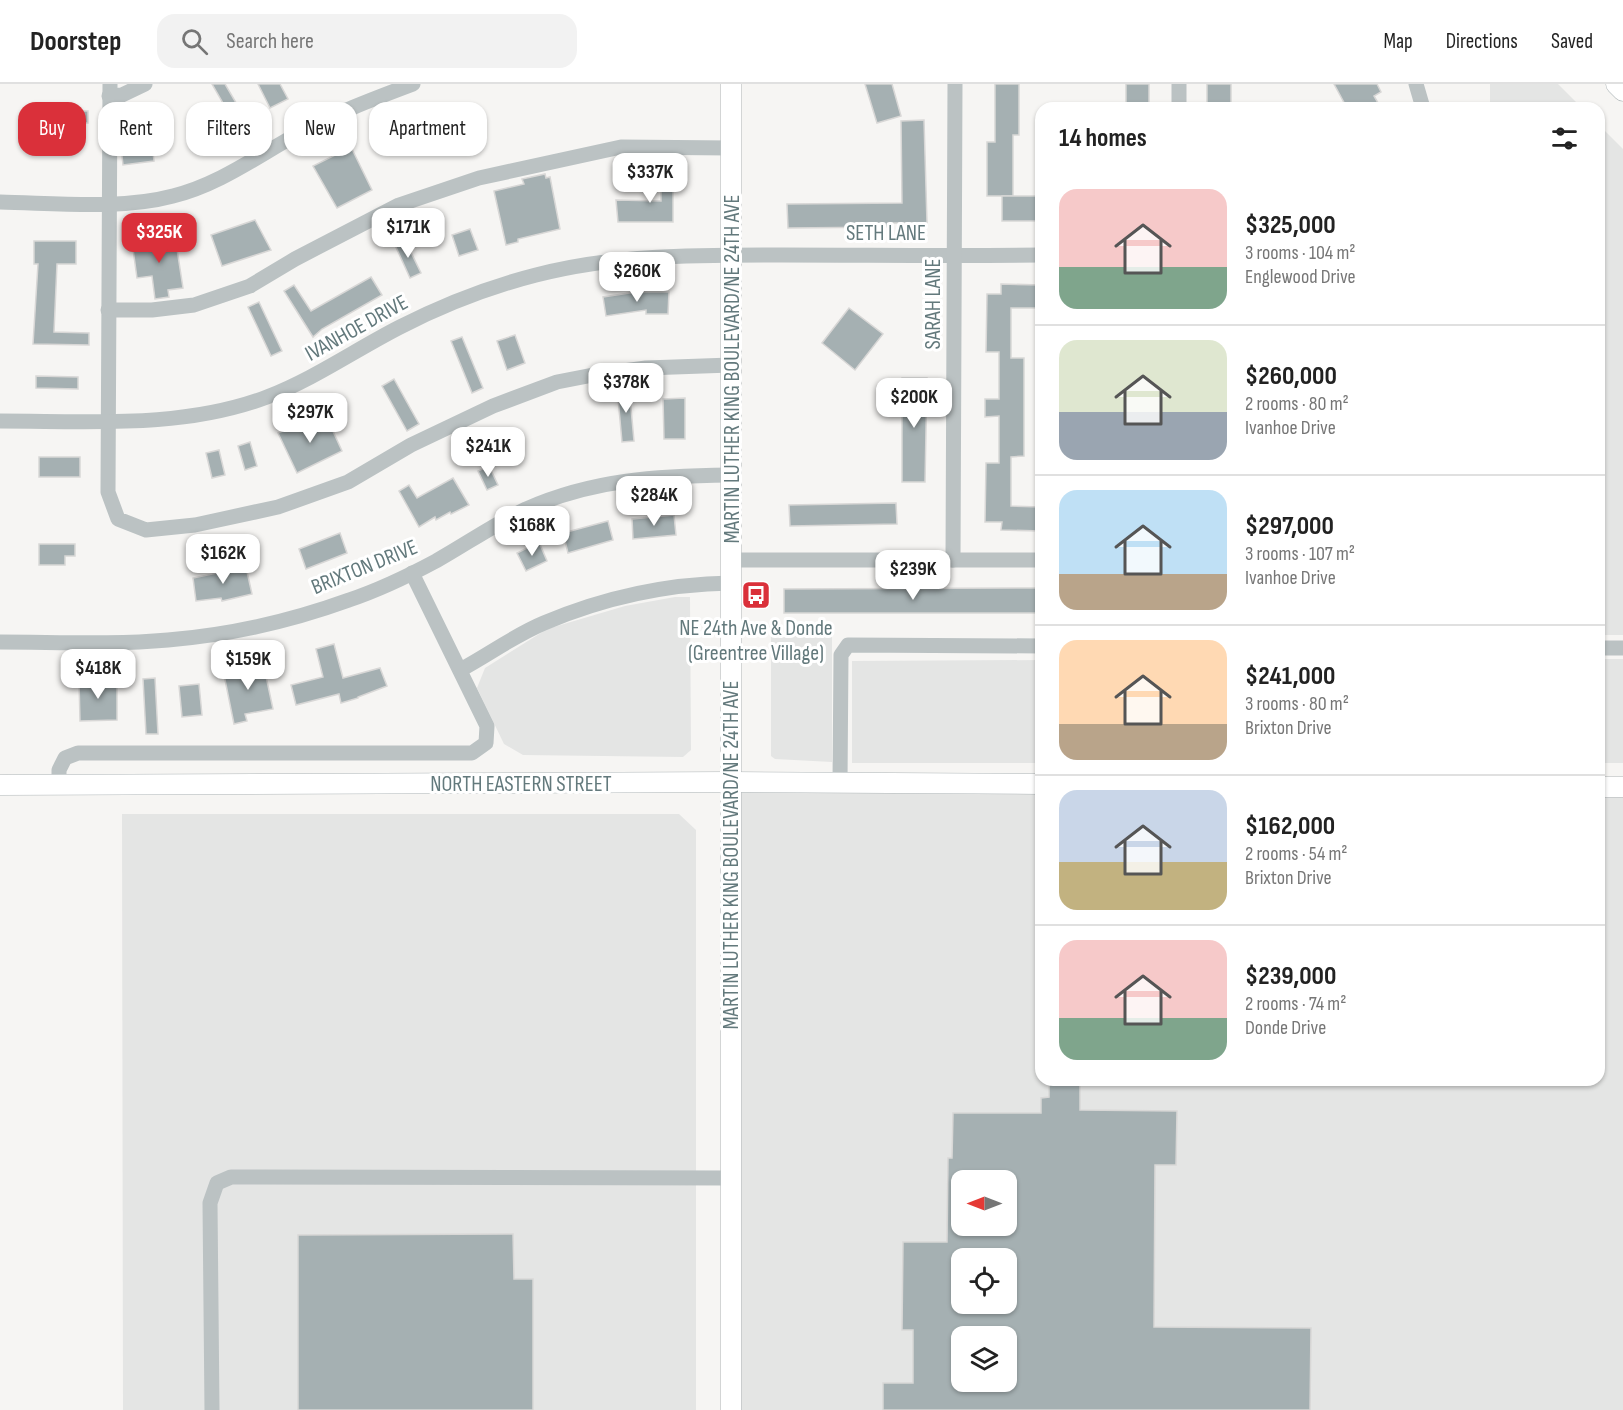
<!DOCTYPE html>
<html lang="en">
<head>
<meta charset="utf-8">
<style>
	:root { --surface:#fff; --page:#f2f2f2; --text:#222; --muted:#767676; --line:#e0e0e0; --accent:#da303a }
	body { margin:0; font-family:"Sofia Sans Condensed",sans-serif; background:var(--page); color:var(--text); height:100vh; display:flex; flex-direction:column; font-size:22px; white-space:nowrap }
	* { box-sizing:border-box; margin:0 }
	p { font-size:20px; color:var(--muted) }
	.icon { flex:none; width:33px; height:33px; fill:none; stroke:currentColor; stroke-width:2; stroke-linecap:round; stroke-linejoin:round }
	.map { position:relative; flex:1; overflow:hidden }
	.drawer { position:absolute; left:1035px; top:18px; width:570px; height:984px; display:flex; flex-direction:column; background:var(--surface); border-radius:18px; box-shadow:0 2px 4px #0004 }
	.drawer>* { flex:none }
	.top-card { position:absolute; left:18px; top:18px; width:570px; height:54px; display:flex; gap:12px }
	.needle { width:39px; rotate:270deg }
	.buttons { position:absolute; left:951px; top:1086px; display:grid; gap:12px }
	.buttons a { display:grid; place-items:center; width:66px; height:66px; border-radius:12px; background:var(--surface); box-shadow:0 2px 4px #0004; font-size:30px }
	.price { position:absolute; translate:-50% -51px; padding:0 14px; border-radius:12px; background:#fff; color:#222; font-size:20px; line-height:39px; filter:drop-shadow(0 2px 3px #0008) }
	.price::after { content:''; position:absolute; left:50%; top:36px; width:18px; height:14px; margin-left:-9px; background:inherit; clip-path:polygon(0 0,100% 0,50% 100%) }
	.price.selected { background:var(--accent); color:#fff }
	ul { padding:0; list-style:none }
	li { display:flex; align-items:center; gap:18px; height:150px; padding:0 24px }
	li+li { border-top:2px solid var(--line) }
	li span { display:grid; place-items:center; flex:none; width:168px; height:120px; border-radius:18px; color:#555 }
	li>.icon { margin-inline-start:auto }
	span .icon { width:72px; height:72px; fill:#fffc; stroke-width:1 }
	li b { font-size:26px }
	h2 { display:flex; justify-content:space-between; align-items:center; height:72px; padding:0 24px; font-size:26px }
	.pill { padding:0 21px; border-radius:18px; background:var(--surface); box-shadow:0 2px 4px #0004; font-size:21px; line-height:54px }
	.pill.selected { background:var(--accent); color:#fff }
	header { display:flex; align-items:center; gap:36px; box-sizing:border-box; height:84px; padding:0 30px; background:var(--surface); border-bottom:2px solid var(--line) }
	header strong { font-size:28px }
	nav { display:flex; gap:33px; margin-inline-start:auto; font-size:21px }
	.search { width:420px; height:54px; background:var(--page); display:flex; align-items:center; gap:15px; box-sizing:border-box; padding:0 21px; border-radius:18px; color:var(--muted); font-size:22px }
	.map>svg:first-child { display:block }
	.built { fill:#e4e5e4; fill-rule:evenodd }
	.building { fill:#a5b0b2; stroke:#d8d7d6; stroke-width:1.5; fill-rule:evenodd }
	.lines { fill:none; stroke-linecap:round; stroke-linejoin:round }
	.major-casing { stroke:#afb6b8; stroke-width:21 }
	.minor { stroke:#bbc2c3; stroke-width:15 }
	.major { stroke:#fff; stroke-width:20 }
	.labels { text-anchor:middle; stroke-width:6; stroke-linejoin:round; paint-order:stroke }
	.street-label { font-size:22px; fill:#63797c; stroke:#fff }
	.poi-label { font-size:22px; fill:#63797c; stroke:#fff }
</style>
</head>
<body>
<header>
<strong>Doorstep</strong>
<div class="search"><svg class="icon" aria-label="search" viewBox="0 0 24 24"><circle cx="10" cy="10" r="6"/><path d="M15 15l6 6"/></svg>Search here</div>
<nav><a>Map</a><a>Directions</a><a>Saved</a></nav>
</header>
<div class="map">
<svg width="1623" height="1326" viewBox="0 0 1623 1326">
	<rect width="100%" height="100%" fill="#f6f5f3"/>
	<!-- built -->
	<g class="built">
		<path d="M1490 0H1558L1582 24H1490Z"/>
		<path d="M1599 41 1623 65V551H1599Z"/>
		<path d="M675 513H690L691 666 683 673 523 671 504 660 477 604 485 584 547 545 625 522Z"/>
		<path d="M771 549H832V678L775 675 771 672Z"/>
		<rect x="1599" y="575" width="24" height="104"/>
		<path d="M1041 576V679H852V577Z"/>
		<path d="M740 708 1041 710V996H1599V713H1623V1326H740ZM962 1096H1006V1142H962ZM962 1174H1006V1220H962ZM962 1252H1006V1298H962Z"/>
		<path d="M122 730H679L696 746V1326H123Z"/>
	</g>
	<!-- building -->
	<g class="building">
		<path d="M212 0H225L245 34 235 40Z"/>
		<path d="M258 0H280L288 15 270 24Z"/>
		<path d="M865 0H892L901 32 877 39Z"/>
		<path d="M995 0H1019V51H1013V112H987V58H995Z"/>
		<rect x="1126" y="0" width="23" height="24"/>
		<rect x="1207" y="0" width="24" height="24"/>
		<path d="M1334 0H1377L1381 8 1374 12 1381 24H1347Z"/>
		<rect x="32" y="27" width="56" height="12"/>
		<path d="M924 36 927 139H891V143L788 144 787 120 902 119 901 37Z"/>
		<path d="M152 59 154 77 123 81 121 63Z"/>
		<path d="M351 63 372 106 337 124 313 82Z"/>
		<path d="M661 83H673V138H618L616 116 661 117Z"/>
		<path d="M545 90 546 94 550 93 560 145 518 155V158L506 161 494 107 524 100 522 95Z"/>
		<rect x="1002" y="112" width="39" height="25"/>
		<path d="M255 136 271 166 222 182 211 151Z"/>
		<path d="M470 145 478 166 459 172 452 151Z"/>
		<path d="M175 152 183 204 168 206 169 213 155 215 152 192 137 194 132 158Z"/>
		<path d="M405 156 421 189 410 194 395 161Z"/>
		<path d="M34 157H76V180H57L54 248 89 249V261L33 260 38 180H34Z"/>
		<path d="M371 193 382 211 322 245 313 253 284 207 294 201 311 227Z"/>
		<path d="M1001 200 1041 201V224H1011V274H1024V372L1011 373V422L1041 423V447L1001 446 1002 438H985L986 379H999V332L985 333V315H999V268H986L987 210H1001Z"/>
		<path d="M636 208H669L668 230H646V226L606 232 603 213Z"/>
		<path d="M259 218 282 267 271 272 248 223Z"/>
		<path d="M849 224 883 250 855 286 822 259Z"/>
		<path d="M515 251 525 279 507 286 497 257Z"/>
		<path d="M462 253 483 304 472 309 451 257Z"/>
		<path d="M36 292 78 293V305L36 304Z"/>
		<path d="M902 294H927L925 398H902Z"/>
		<path d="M394 295 419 340 407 347 382 302Z"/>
		<path d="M629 302 634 357 622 358 617 303Z"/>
		<path d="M685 314V355H664L663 315Z"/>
		<path d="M326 332 342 367 297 389 278 349 295 342 297 346Z"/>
		<path d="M250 358 257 382 245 386 238 362Z"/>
		<path d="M219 366 225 391 212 394 206 369Z"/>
		<rect x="39" y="373" width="41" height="20"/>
		<path d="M489 382 498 401 487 406 478 387Z"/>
		<path d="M453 394 469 421 451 430 450 428 436 436 435 433 419 443 399 407 409 401 417 414Z"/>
		<path d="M896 419 897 440 790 442 789 421Z"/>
		<path d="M674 431 676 451 633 455 632 435Z"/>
		<path d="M608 437 613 456 568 469 563 449Z"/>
		<path d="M340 449 347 469 306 485 299 465Z"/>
		<path d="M539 458 547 477 526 487 517 469Z"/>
		<path d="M39 460H75V472H65V481H39Z"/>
		<path d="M246 483 252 510 222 517 221 514 196 517 193 494Z"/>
		<path d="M1041 504V529H784V505Z"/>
		<path d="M334 560 343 594 380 584 387 602 358 613V614L341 619 339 610 296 621 291 601 323 593 316 565Z"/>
		<path d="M263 578 273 625 245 630 247 637 234 640 223 586Z"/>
		<path d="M155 594 158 650H146L143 595Z"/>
		<path d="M117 596V636L80 637 79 597Z"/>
		<path d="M199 600 202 631 182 633 179 602Z"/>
		<path d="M1049 996H1080V1026L1177 1027 1176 1081H1155L1154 1243 1311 1244 1310 1326H883V1299H913V1246H902L903 1158H947L948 1074H952L953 1029H1041V1014L1049 1013ZM962 1096H1006V1142H962ZM962 1174H1006V1220H962ZM962 1252H1006V1298H962Z"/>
		<path d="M513 1150 514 1195H533V1326H298V1151Z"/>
	</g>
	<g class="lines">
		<!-- major casing -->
		<g class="major-casing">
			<g id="major">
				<path d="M1616 0 1623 7"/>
				<path d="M0 701 730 698 1041 700"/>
				<path d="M1599 703H1623"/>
				<path d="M731 1326V0"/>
			</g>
		</g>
		<!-- minor -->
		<g class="minor">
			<path d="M110 0 108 408 118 435 146 446 195 441 278 423 348 398 411 361 493 322 557 298 593 291 646 284 731 281"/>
			<path d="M1179 0V24"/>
			<path d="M1416 0 1423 24"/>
			<path d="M109 12 122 11 145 0"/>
			<path d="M0 118C54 119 121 126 173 112 218 101 256 73 296 51 333 30 373 15 413 0"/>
			<path d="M108 226H152L194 221 250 202 295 175 399 121 479 94 621 63 731 64"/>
			<path d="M0 337C89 337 182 345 267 313 314 295 355 266 400 243 443 221 489 203 536 191 617 170 699 171 782 171 869 171 955 172 1041 171"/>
			<path d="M731 476H1041"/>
			<path d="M953 476 955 0"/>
			<path d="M0 558C56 558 112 561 168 556 229 551 291 537 349 516 379 506 408 492 436 477 466 460 495 440 526 425 594 395 658 392 730 391"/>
			<path d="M1599 564H1623"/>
			<path d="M460 586C488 571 515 551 544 539 603 514 667 500 731 499"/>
			<path d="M840 699 841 571 848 561 1041 562"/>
			<path d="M59 701V686L65 674 78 669H472L486 659 487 642 412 489"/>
			<path d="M212 1326 210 1119 217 1099 231 1093 730 1094"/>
		</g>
		<!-- major -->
		<use href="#major" class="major"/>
	</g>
	<!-- icons -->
	<defs>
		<g id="bus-square" transform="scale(1.5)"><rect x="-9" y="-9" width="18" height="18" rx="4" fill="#da303a" stroke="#fff"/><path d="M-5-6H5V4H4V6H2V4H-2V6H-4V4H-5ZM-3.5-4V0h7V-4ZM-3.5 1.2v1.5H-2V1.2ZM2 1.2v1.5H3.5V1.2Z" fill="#fff"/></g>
	</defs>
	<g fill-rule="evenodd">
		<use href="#bus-square" x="756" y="511"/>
	</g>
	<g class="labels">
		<!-- street labels -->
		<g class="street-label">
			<text x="886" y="156">SETH LANE</text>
			<text transform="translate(932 220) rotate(-90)" y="8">SARAH LANE</text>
			<text transform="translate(356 243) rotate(-29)" y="8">IVANHOE DRIVE</text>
			<text transform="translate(731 285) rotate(-90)" y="8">MARTIN LUTHER KING BOULEVARD/NE 24TH AVE</text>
			<text transform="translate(364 482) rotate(-22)" y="8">BRIXTON DRIVE</text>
			<text x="521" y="707">NORTH EASTERN STREET</text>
			<text transform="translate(730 771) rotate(-90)" y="8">MARTIN LUTHER KING BOULEVARD/NE 24TH AVE</text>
		</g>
		<!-- poi labels -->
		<g class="poi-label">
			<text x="756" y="551">NE 24th Ave &amp; Donde<tspan x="756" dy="25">(Greentree Village)</tspan></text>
		</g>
	</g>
</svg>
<div class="buttons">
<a><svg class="needle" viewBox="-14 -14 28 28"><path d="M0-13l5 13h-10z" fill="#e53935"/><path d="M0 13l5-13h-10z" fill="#767676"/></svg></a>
<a><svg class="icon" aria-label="locate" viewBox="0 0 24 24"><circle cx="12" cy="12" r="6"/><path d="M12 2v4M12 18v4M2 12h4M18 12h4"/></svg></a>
<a><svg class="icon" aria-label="layers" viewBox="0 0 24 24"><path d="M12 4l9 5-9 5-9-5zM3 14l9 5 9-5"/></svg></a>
</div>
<b class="price" style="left:650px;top:120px">$337K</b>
<b class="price" style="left:408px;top:175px">$171K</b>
<b class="price selected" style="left:159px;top:180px">$325K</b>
<b class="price" style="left:637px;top:219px">$260K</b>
<b class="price" style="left:626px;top:330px">$378K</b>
<b class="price" style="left:914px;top:345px">$200K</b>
<b class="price" style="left:310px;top:360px">$297K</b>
<b class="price" style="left:488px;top:394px">$241K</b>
<b class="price" style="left:654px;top:443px">$284K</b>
<b class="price" style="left:532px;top:473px">$168K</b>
<b class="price" style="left:223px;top:501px">$162K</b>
<b class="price" style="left:913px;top:517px">$239K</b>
<b class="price" style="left:248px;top:607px">$159K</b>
<b class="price" style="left:98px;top:616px">$418K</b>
<div class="top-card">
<a class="pill selected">Buy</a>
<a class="pill">Rent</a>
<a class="pill">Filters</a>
<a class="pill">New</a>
<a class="pill">Apartment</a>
</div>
<section class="drawer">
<h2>14 homes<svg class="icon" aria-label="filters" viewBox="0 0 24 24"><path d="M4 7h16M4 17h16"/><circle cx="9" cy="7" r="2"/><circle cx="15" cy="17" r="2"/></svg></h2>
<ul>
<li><span style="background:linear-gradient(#f6c9c9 65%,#7fa58c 0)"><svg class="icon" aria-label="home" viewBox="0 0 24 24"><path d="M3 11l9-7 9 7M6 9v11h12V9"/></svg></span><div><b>$325,000</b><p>3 rooms · 104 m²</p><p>Englewood Drive</p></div></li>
<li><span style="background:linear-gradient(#dfe7d0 60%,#9aa5b1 0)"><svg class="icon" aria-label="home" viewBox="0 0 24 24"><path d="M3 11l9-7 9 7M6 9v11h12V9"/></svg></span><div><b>$260,000</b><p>2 rooms · 80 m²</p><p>Ivanhoe Drive</p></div></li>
<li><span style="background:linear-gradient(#bfe0f5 70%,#b9a48a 0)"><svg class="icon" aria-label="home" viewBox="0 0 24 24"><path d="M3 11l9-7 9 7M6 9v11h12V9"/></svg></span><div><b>$297,000</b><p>3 rooms · 107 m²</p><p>Ivanhoe Drive</p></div></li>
<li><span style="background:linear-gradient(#ffd9b3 70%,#b9a48a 0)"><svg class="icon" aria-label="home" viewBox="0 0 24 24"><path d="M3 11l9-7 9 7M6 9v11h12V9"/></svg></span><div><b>$241,000</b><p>3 rooms · 80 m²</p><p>Brixton Drive</p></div></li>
<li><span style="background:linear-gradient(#c9d6e8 60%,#c2b280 0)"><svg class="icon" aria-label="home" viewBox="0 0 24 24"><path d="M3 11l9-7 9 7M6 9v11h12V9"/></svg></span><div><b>$162,000</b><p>2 rooms · 54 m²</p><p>Brixton Drive</p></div></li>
<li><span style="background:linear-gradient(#f6c9c9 65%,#7fa58c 0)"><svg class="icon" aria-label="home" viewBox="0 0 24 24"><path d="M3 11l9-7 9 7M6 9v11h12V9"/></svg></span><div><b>$239,000</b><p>2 rooms · 74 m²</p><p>Donde Drive</p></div></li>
</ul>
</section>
</div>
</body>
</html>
